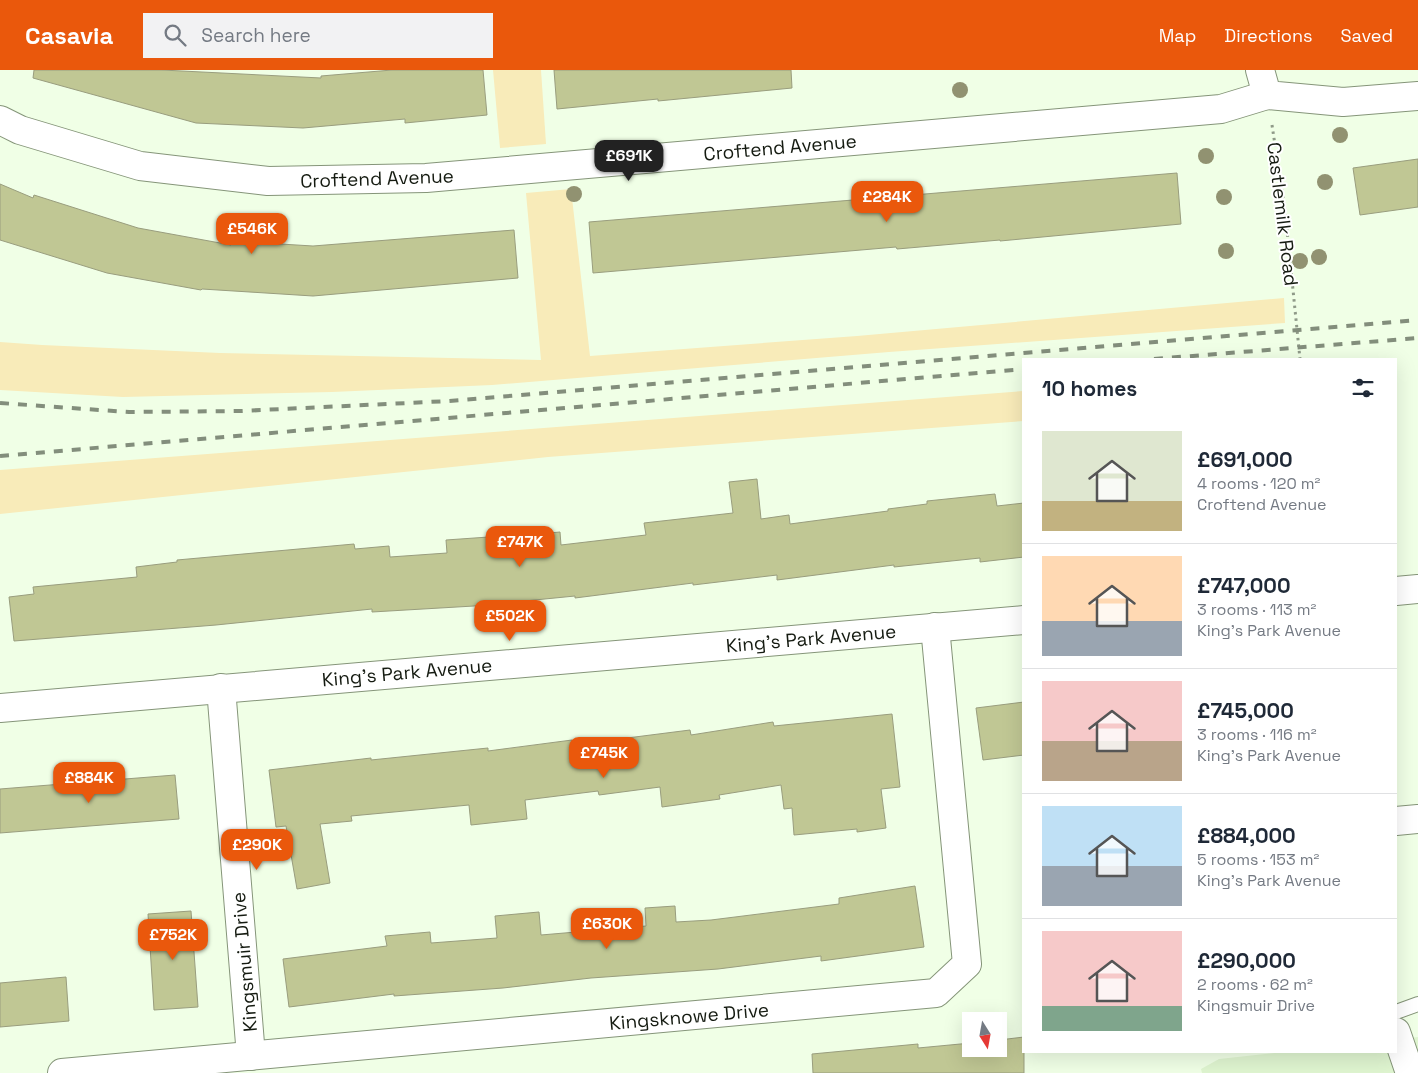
<!DOCTYPE html>
<html lang="en">
<head>
<meta charset="utf-8">
<style>
	:root { --surface:#fff; --page:#f2f2f3; --text:#1f2937; --muted:#747a83; --line:#e0e1e3; --accent:#ea580c }
	body { margin:0; font-family:"Space Grotesk",sans-serif; background:var(--page); color:var(--text); height:100vh; display:flex; flex-direction:column; font-size:19px; white-space:nowrap }
	* { box-sizing:border-box; margin:0 }
	p { font-size:16px; color:var(--muted) }
	.icon { flex:none; width:28px; height:28px; fill:none; stroke:currentColor; stroke-width:2; stroke-linecap:round; stroke-linejoin:round }
	.map { position:relative; flex:1; overflow:hidden }
	.sheet { position:absolute; left:1022px; top:288px; width:375px; height:695px; display:flex; flex-direction:column; background:var(--surface); border-radius:0px; box-shadow:0 5px 20px #0002 }
	.sheet>* { flex:none }
	.needle { width:32px; rotate:169deg }
	.controls { position:absolute; left:962px; top:942px; display:grid; gap:10px }
	.controls a { display:grid; place-items:center; width:45px; height:45px; border-radius:0px; background:var(--surface); box-shadow:0 5px 20px #0002; font-size:25px }
	.price { position:absolute; translate:-50% -42px; padding:0 11px; border-radius:10px; background:var(--accent); color:#fff; font-size:16px; line-height:32px; filter:drop-shadow(0 1px 2px #0008) }
	.price::after { content:''; position:absolute; left:50%; top:30px; width:15px; height:11px; margin-left:-8px; background:inherit; clip-path:polygon(0 0,100% 0,50% 100%) }
	.price.current { background:#222; color:#fff }
	ul { padding:0; list-style:none }
	li { display:flex; align-items:center; gap:15px; height:125px; padding:0 20px }
	li+li { border-top:1px solid var(--line) }
	li span { display:grid; place-items:center; flex:none; width:140px; height:100px; border-radius:0px; color:#555 }
	li>.icon { margin-inline-start:auto }
	span .icon { width:60px; height:60px; fill:#fffc; stroke-width:1 }
	li b { font-size:21px }
	h2 { display:flex; justify-content:space-between; align-items:center; height:60px; padding:0 20px; font-size:21px }
	header { display:flex; align-items:center; gap:30px; box-sizing:border-box; height:70px; padding:0 25px; background:var(--accent); color:#fff }
	header strong { font-size:24px }
	nav { display:flex; gap:28px; margin-inline-start:auto; font-size:18px }
	.search { width:350px; height:45px; background:var(--page); display:flex; align-items:center; gap:12px; box-sizing:border-box; padding:0 18px; border-radius:0px; color:var(--muted); font-size:19px }
	.map>svg:first-child { display:block }
	.built { fill:#dff5d0 }
	.green { fill:#f8ebb9 }
	.building { fill:#c0c794; stroke:#999d7e }
	.lines { fill:none; stroke-linecap:round; stroke-linejoin:round }
	.lane-casing { stroke:#859579; stroke-width:16 }
	.street-casing { stroke:#859579; stroke-width:30 }
	.secondary-casing { stroke:#859579; stroke-width:30 }
	.path { stroke:#8f9a88; stroke-width:3; stroke-dasharray:2.5 4; stroke-linecap:butt }
	.lane { stroke:#fff; stroke-width:14 }
	.street { stroke:#fff; stroke-width:28 }
	.secondary { stroke:#fff; stroke-width:28 }
	.rail { stroke:#838e7c; stroke-width:4; stroke-dasharray:9 9; stroke-linecap:butt }
	.tree { fill:#919271 }
	.labels { text-anchor:middle; stroke-width:4; stroke-linejoin:round; paint-order:stroke }
	.street-label { font-size:19px; fill:#151b11; stroke:#fff }
</style>
</head>
<body>
<header>
<strong>Casavia</strong>
<div class="search"><svg class="icon" aria-label="search" viewBox="0 0 24 24"><circle cx="10" cy="10" r="6"/><path d="M15 15l6 6"/></svg>Search here</div>
<nav><a>Map</a><a>Directions</a><a>Saved</a></nav>
</header>
<div class="map">
<svg width="1418" height="1003" viewBox="0 0 1418 1003">
	<rect width="100%" height="100%" fill="#f0ffe6"/>
	<!-- built -->
	<path class="built" d="M1418 967V1003H1202L1201 999 1219 989 1292 981H1396V970Z"/>
	<!-- green -->
	<g class="green">
		<path d="M493 0H541L546 74 500 78Z"/>
		<path d="M571 119 590 286 857 266 1284 228 1285 253 889 282 492 315 332 322 123 327 0 320V272L42 275 220 283 541 290 526 123Z"/>
		<path d="M1024 321V351L548 387 0 444V400Z"/>
	</g>
	<!-- building -->
	<g class="building">
		<path d="M34 0H162L321 8V6L392 0H483L487 45 405 53V49L303 58 196 53 33 8Z"/>
		<path d="M554 0H791L792 18 658 31V29L557 39Z"/>
		<path d="M1418 89V137L1360 145 1353 98Z"/>
		<path d="M1177 103 1181 154 1000 171V170L897 179 896 177 593 203 589 152Z"/>
		<path d="M0 114 33 128 34 125 138 158 231 175V171L313 176 514 160 518 208 313 226 202 219 201 220 107 203 0 170Z"/>
		<path d="M757 409 761 449 789 445 790 454 888 441V439L927 434V431L995 424 997 436 1024 433V487L980 492V488L894 497V495L777 510V505L693 515V513L575 528V526L474 536 372 542V539L216 555 14 571 9 527 34 524 33 517 137 507 136 497 177 492V490L354 474 355 479 389 476 390 487 447 483 446 470 517 465V466L560 462 561 475 646 465 644 453 733 443 729 412Z"/>
		<path d="M1024 632V685L983 690 976 638Z"/>
		<path d="M892 644 900 717 881 719 886 758 857 762V759L794 765 792 738 784 739 781 715 719 725 720 729 662 737 660 717 599 725 598 721 525 730 527 749 471 755 469 735 351 746 352 751 320 754 330 813 297 819 286 756 276 757 269 700 371 688V690L488 678V681L572 670V675L690 660 691 665 773 652 774 656Z"/>
		<path d="M175 705 179 749 0 763V719Z"/>
		<path d="M915 816 924 877 821 891V886L718 899 591 908 503 918 394 926V924L289 937 283 889 387 876 385 866 430 862 431 873 497 868 495 846 539 842 541 865 646 856 645 838 675 836 676 852 711 850 839 834V828Z"/>
		<path d="M191 841 198 937 154 940 148 844Z"/>
		<path d="M66 907 69 951 0 957V913Z"/>
		<path d="M1024 967V1003H813L812 984 918 974V978L971 973V979H999V970Z"/>
	</g>
	<g class="lines">
		<!-- lane casing -->
		<g class="lane-casing">
			<path id="lane" d="M1396 942 1418 934"/>
		</g>
		<!-- street casing -->
		<g class="street-casing">
			<g id="street">
				<path d="M0 50 20 60 140 96 268 111 426 108 1221 39 1267 25"/>
				<path d="M221 618 251 986"/>
				<path d="M1396 751 1418 749"/>
				<path d="M62 1003 936 923 967 894 935 557"/>
			</g>
		</g>
		<!-- secondary casing -->
		<g class="secondary-casing">
			<g id="secondary">
				<path d="M1260 0 1267 25 1343 32 1418 26"/>
				<path d="M1396 521 1418 519"/>
				<path d="M0 638 1024 550"/>
				<path d="M1396 962 1410 1003"/>
			</g>
		</g>
		<!-- path -->
		<path class="path" d="M1272 55 1285 141 1300 289"/>
		<!-- lane -->
		<use href="#lane" class="lane"/>
		<!-- street -->
		<use href="#street" class="street"/>
		<!-- secondary -->
		<use href="#secondary" class="secondary"/>
		<!-- rail -->
		<g class="rail">
			<path d="M1154 289 1418 268"/>
			<path d="M0 333 129 342 241 341 449 331 1418 250"/>
			<path d="M0 386 1024 299"/>
		</g>
	</g>
	<!-- trees -->
	<g class="tree">
		<circle cx="960" cy="20" r="8"/>
		<circle cx="1340" cy="65" r="8"/>
		<circle cx="1206" cy="86" r="8"/>
		<circle cx="1325" cy="112" r="8"/>
		<circle cx="574" cy="124" r="8"/>
		<circle cx="1224" cy="127" r="8"/>
		<circle cx="1226" cy="181" r="8"/>
		<circle cx="1319" cy="187" r="8"/>
		<circle cx="1300" cy="191" r="8"/>
	</g>
	<g class="labels">
		<!-- street labels -->
		<g class="street-label">
			<text transform="translate(780 77) rotate(-5)" y="7">Croftend Avenue</text>
			<text transform="translate(377 108) rotate(-2)" y="7">Croftend Avenue</text>
			<text transform="translate(1283 144) rotate(83)" y="7">Castlemilk Road</text>
			<text transform="translate(811 568) rotate(-5)" y="7">King's Park Avenue</text>
			<text transform="translate(407 602) rotate(-5)" y="7">King's Park Avenue</text>
			<text transform="translate(244 892) rotate(-95)" y="7">Kingsmuir Drive</text>
			<text transform="translate(689 946) rotate(-5)" y="7">Kingsknowe Drive</text>
		</g>
	</g>
</svg>
<div class="controls">
<a><svg class="needle" viewBox="-14 -14 28 28"><path d="M0-13l5 13h-10z" fill="#e53935"/><path d="M0 13l5-13h-10z" fill="#747a83"/></svg></a>
</div>
<b class="price current" style="left:629px;top:112px">£691K</b>
<b class="price" style="left:887px;top:153px">£284K</b>
<b class="price" style="left:252px;top:185px">£546K</b>
<b class="price" style="left:520px;top:498px">£747K</b>
<b class="price" style="left:510px;top:572px">£502K</b>
<b class="price" style="left:604px;top:709px">£745K</b>
<b class="price" style="left:89px;top:734px">£884K</b>
<b class="price" style="left:257px;top:801px">£290K</b>
<b class="price" style="left:607px;top:880px">£630K</b>
<b class="price" style="left:173px;top:891px">£752K</b>
<section class="sheet">
<h2>10 homes<svg class="icon" aria-label="filters" viewBox="0 0 24 24"><path d="M4 7h16M4 17h16"/><circle cx="9" cy="7" r="2"/><circle cx="15" cy="17" r="2"/></svg></h2>
<ul>
<li><span style="background:linear-gradient(#dfe7d0 70%,#c2b280 0)"><svg class="icon" aria-label="home" viewBox="0 0 24 24"><path d="M3 11l9-7 9 7M6 9v11h12V9"/></svg></span><div><b>£691,000</b><p>4 rooms · 120 m²</p><p>Croftend Avenue</p></div></li>
<li><span style="background:linear-gradient(#ffd9b3 65%,#9aa5b1 0)"><svg class="icon" aria-label="home" viewBox="0 0 24 24"><path d="M3 11l9-7 9 7M6 9v11h12V9"/></svg></span><div><b>£747,000</b><p>3 rooms · 113 m²</p><p>King's Park Avenue</p></div></li>
<li><span style="background:linear-gradient(#f6c9c9 60%,#b9a48a 0)"><svg class="icon" aria-label="home" viewBox="0 0 24 24"><path d="M3 11l9-7 9 7M6 9v11h12V9"/></svg></span><div><b>£745,000</b><p>3 rooms · 116 m²</p><p>King's Park Avenue</p></div></li>
<li><span style="background:linear-gradient(#bfe0f5 60%,#9aa5b1 0)"><svg class="icon" aria-label="home" viewBox="0 0 24 24"><path d="M3 11l9-7 9 7M6 9v11h12V9"/></svg></span><div><b>£884,000</b><p>5 rooms · 153 m²</p><p>King's Park Avenue</p></div></li>
<li><span style="background:linear-gradient(#f6c9c9 75%,#7fa58c 0)"><svg class="icon" aria-label="home" viewBox="0 0 24 24"><path d="M3 11l9-7 9 7M6 9v11h12V9"/></svg></span><div><b>£290,000</b><p>2 rooms · 62 m²</p><p>Kingsmuir Drive</p></div></li>
</ul>
</section>
</div>
</body>
</html>
